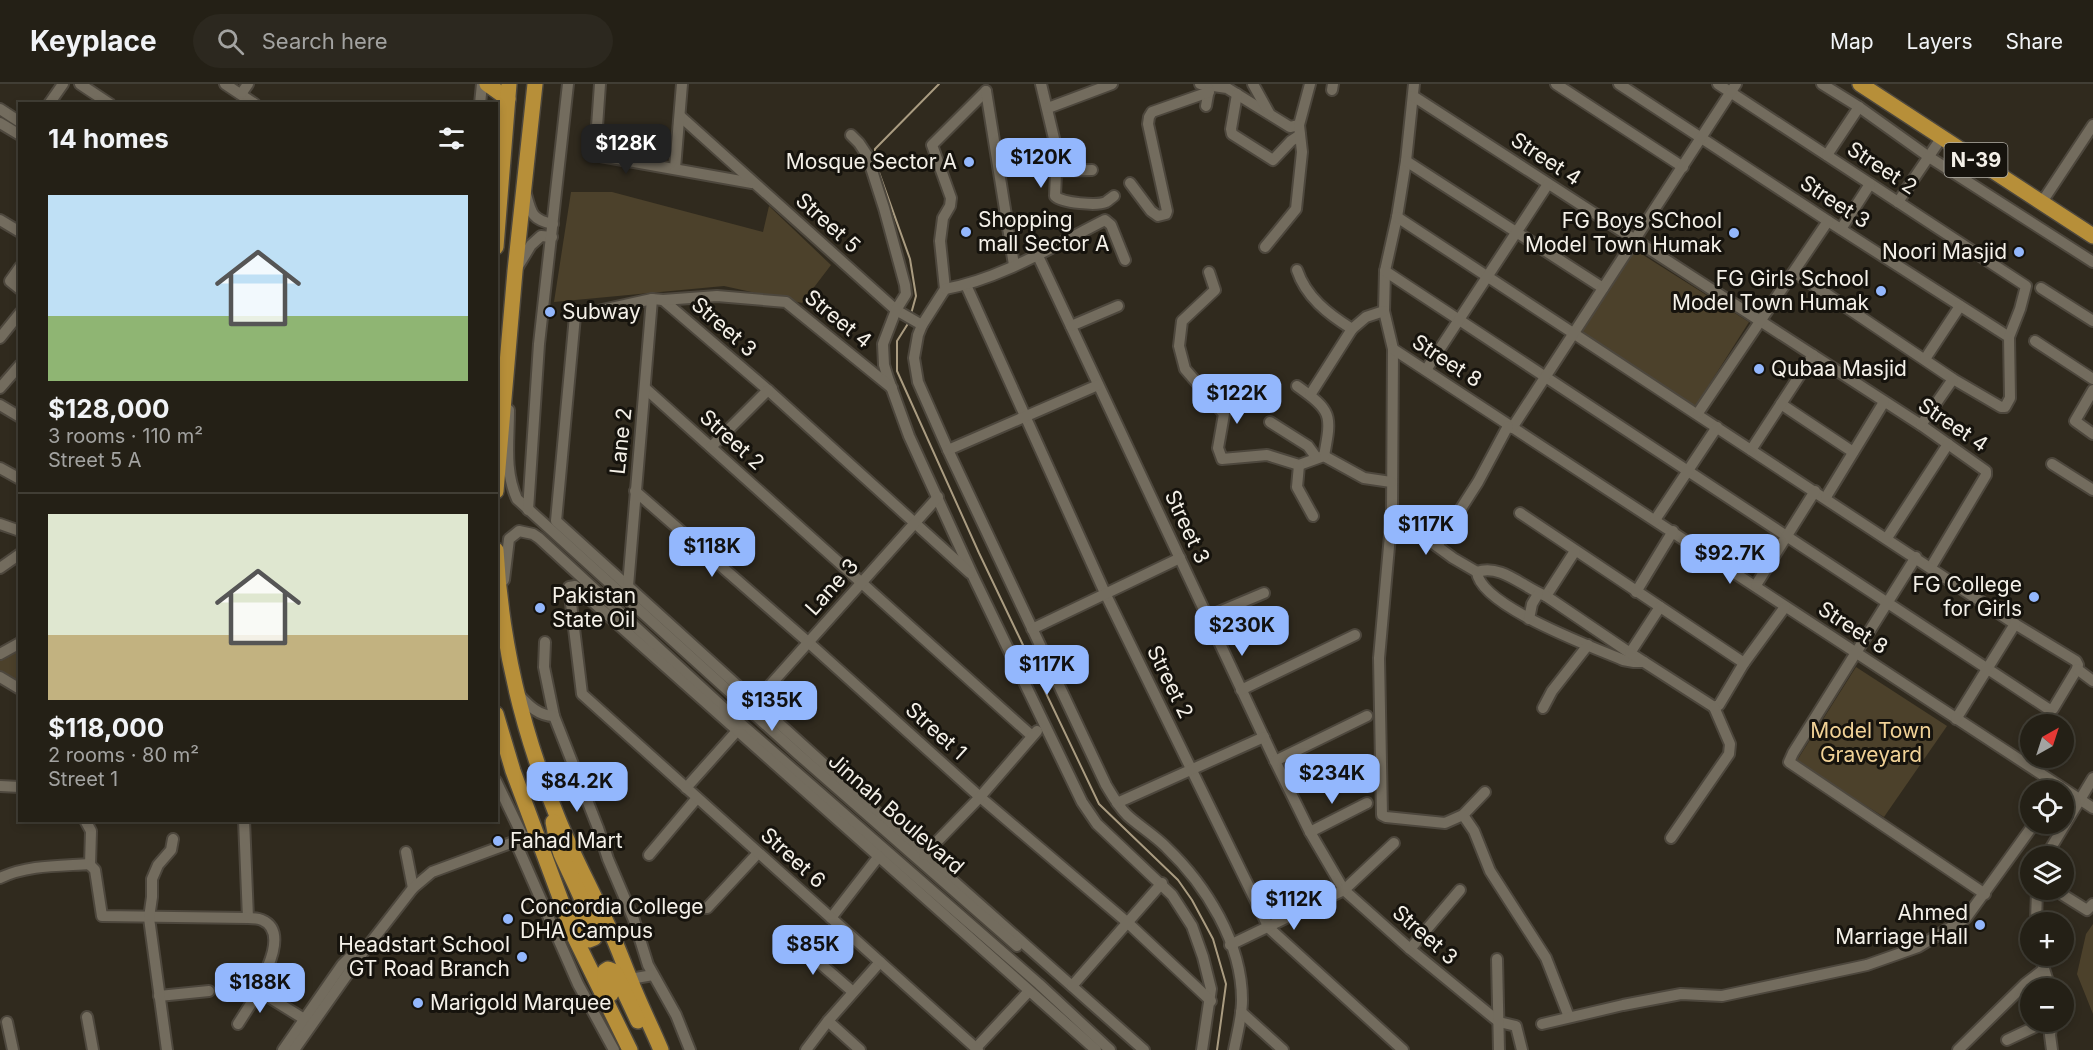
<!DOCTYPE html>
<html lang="en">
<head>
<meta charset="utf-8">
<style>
	:root { --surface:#242016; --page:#2c281f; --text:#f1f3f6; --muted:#a3a3a1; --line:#413e35; --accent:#93b7fd }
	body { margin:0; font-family:Inter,sans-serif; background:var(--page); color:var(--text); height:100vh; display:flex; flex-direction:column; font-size:22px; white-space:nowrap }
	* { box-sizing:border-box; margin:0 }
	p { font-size:20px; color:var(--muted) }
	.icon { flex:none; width:33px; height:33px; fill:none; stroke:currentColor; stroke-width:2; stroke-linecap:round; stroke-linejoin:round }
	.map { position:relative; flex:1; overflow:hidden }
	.panel { position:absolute; left:18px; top:18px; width:480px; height:720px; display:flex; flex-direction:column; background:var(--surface); border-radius:0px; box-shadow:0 3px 9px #0003,0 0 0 2px var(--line) }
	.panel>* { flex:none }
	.needle { width:39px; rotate:39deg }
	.fabs { position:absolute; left:2020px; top:630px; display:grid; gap:12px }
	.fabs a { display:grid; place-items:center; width:54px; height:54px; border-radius:50%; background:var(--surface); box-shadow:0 3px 9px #0003,0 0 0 2px var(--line); font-size:30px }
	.price { position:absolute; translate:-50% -51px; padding:0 14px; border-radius:12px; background:var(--accent); color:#111; font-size:20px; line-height:39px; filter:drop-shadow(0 2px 3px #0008) }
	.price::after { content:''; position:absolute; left:50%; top:36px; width:18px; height:14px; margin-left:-9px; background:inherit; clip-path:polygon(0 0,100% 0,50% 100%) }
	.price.active { background:#222; color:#fff }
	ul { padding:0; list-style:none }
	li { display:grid; align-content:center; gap:12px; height:318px; padding:0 30px }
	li+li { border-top:2px solid var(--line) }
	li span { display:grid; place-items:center; height:186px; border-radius:0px; color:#555 }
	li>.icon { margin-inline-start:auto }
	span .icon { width:108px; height:108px; fill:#fffc; stroke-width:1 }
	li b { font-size:26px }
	h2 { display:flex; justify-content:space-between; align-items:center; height:72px; padding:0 30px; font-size:26px }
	header { display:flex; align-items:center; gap:36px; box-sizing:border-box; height:84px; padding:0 30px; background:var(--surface); border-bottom:2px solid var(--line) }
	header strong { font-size:28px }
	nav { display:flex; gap:33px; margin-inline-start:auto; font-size:21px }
	.search { width:420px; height:54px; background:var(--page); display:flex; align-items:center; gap:15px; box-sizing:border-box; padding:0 21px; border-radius:33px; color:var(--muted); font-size:22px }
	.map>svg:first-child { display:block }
	.green { fill:#4c412b }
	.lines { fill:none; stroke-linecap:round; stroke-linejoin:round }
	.stream { stroke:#aa9c81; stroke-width:2 }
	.minor-casing { stroke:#4d473d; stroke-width:14 }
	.highway-casing { stroke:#4d473d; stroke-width:18 }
	.minor { stroke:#736c5e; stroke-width:10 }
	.highway { stroke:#b78f39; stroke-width:15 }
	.poi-dot { fill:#93b7fd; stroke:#16130d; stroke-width:2 }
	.labels { text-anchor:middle; stroke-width:6; stroke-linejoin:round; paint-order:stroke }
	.shield { fill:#16130d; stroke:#b1aea6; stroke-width:1.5 }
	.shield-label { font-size:20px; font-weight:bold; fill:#f4f0e8 }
	.street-label { font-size:21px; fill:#f4f0e8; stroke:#16130d }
	.poi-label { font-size:21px; fill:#f4f0e8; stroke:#16130d; text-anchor:end }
	.park-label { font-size:21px; fill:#f0d196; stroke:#16130d }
</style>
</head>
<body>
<header>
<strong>Keyplace</strong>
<div class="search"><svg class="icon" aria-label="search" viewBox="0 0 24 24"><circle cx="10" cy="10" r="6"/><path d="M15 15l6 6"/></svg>Search here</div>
<nav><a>Map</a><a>Layers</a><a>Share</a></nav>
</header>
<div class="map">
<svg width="2093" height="966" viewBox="0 0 2093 966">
	<rect width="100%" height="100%" fill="#302a1e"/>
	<!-- green -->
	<g class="green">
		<path d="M571 108H612L763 148 769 122 831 181 802 219 724 202 554 218Z"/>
		<path d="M1632 164 1749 238 1693 326 1577 252Z"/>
		<path d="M19 560V603L0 591V571Z"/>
		<path d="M1856 583 1947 642 1884 733 1796 678Z"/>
		<path d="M2093 840V930L2077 890 2086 850Z"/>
	</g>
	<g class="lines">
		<!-- stream -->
		<g class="stream">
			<path d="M911 230 916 212 910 175 875 77V65L939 0"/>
			<path d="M909 238 897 257V287L979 469 1099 720 1178 796 1192 816 1213 855 1226 900 1217 966"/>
		</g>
		<!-- minor casing -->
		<g class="minor-casing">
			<g id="minor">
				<path d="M80 0 110 20"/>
				<path d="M225 0 255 20"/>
				<path d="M600 0 595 71 752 99"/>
				<path d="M1041 0 1057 67 1055 112C1062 119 1097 122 1106 118 1109 116 1111 114 1114 112"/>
				<path d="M1200 0 1227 4 1290 43 1299 41 1310 0"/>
				<path d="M1253 0 1269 29"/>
				<path d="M1414 0 1406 77 1397 133 1385 187 1384 227 1393 265 1392 429 1379 574 1382 731 1386 733 1445 739 1463 731 1485 708"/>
				<path d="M1556 0 1683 83"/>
				<path d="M1619 0 1828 137 2009 253"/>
				<path d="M1718 0 2026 202 2020 225 2009 253 2010 314 2005 323H2001L1953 295 1794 188"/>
				<path d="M1822 0 1859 23 1929 73 2093 178"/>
				<path d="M1332 6 1333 0"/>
				<path d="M986 7 932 61 951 114 950 122 943 134 940 157 945 205 922 241 918 251 914 274 918 298 948 366 1106 701C1112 711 1118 722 1127 731 1139 742 1154 751 1166 763 1206 801 1242 859 1242 916 1242 933 1237 950 1234 966"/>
				<path d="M986 7 1014 181"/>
				<path d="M241 10 248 0"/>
				<path d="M1237 10 1231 45 1232 50 1273 76 1291 57 1300 51"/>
				<path d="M1413 12 1921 341 1986 387V391L1931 483"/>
				<path d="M49 20 63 0"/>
				<path d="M480 20 482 0"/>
				<path d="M1206 22 1209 5"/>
				<path d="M1048 24 1112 0"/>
				<path d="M0 25 20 38"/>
				<path d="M680 32 896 226 922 241"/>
				<path d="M0 39 20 51"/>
				<path d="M851 51 859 59 867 71 884 124 905 201 906 210 896 226 883 260 884 281 888 294 909 352 973 492 1082 718 1097 740 1172 811 1192 842 1203 873 1211 905 1202 966"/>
				<path d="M1827 71 1859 23"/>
				<path d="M1406 77 1603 204"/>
				<path d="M675 84 682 0"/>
				<path d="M1056 87 1092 86"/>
				<path d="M1130 99 1151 127 1158 132 1166 130 1167 127 1148 40 1149 33 1152 28 1209 8"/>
				<path d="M526 110C531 129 532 136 553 140"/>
				<path d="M1898 118 1942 53"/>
				<path d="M2042 118 2093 41"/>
				<path d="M0 136 20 148"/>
				<path d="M1841 145 1870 100"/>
				<path d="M1265 163 1296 125 1302 68 1299 41"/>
				<path d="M1037 170 1275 677 1310 748 1344 806 1410 865 1499 938 1516 942 1522 966"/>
				<path d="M20 183 10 197 20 205"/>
				<path d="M517 184 531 161 541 152 552 153"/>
				<path d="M1297 186C1306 213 1328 230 1352 245"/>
				<path d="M1385 187 2050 626 2053 625 2077 585 2078 581 2076 577 2015 540 1397 133"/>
				<path d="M1209 188 1215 206 1182 237 1179 262 1185 285 1224 330 1218 364 1222 375 1267 371 1299 381 1324 372 1364 394 1391 398"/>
				<path d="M966 201 1105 509 1269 844 1403 966"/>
				<path d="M2041 204 2093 237"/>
				<path d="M945 205C1001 195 1055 161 1105 136L1111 141 1125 176"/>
				<path d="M663 216 768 306 970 489"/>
				<path d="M1071 242 1118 222"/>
				<path d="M0 254 20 229"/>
				<path d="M2035 257 2093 295"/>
				<path d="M1393 265 2093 724"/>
				<path d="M1925 275 1960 222"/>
				<path d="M1426 286 1548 100"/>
				<path d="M1297 302C1332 327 1332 330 1324 372"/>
				<path d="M0 304 20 281"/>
				<path d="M892 304 786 218 717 212 663 216 652 215 575 232 556 437 924 771 1144 966"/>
				<path d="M646 305 1032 652"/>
				<path d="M2093 306 2075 337 2093 350"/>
				<path d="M1310 311 1352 245 1366 233 1384 227"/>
				<path d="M1781 320 1853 368"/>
				<path d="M0 321 20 333"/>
				<path d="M509 326C509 358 504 386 517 415L798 670 1017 862"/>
				<path d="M1698 329 1828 137"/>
				<path d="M1270 338 1308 362 1316 373"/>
				<path d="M1921 341 1953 295"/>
				<path d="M1512 344 1736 0"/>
				<path d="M711 363 768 306"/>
				<path d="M948 366 1098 301"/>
				<path d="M1751 366 1813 271"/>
				<path d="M2052 380 2093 406"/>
				<path d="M1299 381 1297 403 1313 432"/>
				<path d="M0 384 20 395"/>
				<path d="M635 407 808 558 980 713 1128 839 1211 917"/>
				<path d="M1826 413 1884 318"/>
				<path d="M528 426 539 260 568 0"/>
				<path d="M1392 429 1453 474 1477 488"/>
				<path d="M1520 429 1744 579"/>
				<path d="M1655 436 1717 343"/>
				<path d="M0 440 20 447"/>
				<path d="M1887 454 1948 360"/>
				<path d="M1437 462 1478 398 1508 342"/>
				<path d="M1575 467 1546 512 1630 569 1660 523"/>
				<path d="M1916 473 1793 669 1789 678 1985 810"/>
				<path d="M0 484 20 470"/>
				<path d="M504 496 509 455 519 447 533 450 539 454 740 639 1039 900 1110 966"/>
				<path d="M1756 501 1815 407"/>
				<path d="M628 502 652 215"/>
				<path d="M1636 508 1673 447"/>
				<path d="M1546 512C1525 505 1501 479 1477 488 1480 522 1593 563 1623 576L1634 578H1644"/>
				<path d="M1207 533 1264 509"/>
				<path d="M1529 535 1532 520 1538 510"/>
				<path d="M1032 545 1180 474"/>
				<path d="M545 558 544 583 554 632 598 744 608 775 634 836 648 881 676 931 690 966"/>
				<path d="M1630 569 1714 623 1719 621 1744 579 1785 523"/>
				<path d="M0 570 20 559"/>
				<path d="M2077 585 2093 597"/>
				<path d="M0 593 20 605"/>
				<path d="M1241 606 1355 551"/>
				<path d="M519 611C529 622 539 632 554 632"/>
				<path d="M755 618 938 413"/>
				<path d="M1543 624 1552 607 1588 561"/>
				<path d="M1956 635 2015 540"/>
				<path d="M1275 677 1367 632"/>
				<path d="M496 697 524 755"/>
				<path d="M0 702 20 703"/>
				<path d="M686 704 736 648"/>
				<path d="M1117 719 1264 653"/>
				<path d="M1463 731 1474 747 1490 787 1546 874 1569 933"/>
				<path d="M85 736 91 747 90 781"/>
				<path d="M244 736 248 834"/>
				<path d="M1310 748 1367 719"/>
				<path d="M1671 754 1729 670 1730 660 1714 623"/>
				<path d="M516 759 578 900 614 966"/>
				<path d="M406 768 413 804"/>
				<path d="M649 771 697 714"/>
				<path d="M924 771 980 713 1037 647"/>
				<path d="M2046 772 2093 694"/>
				<path d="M0 794C27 781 59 782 89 780L95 786 102 832 248 834C252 834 258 834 262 836 288 847 266 888 258 903L259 907 238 940"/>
				<path d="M2055 806 2087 826 2093 820"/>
				<path d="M707 824 758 769"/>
				<path d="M831 834 879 772"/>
				<path d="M2036 838 2037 806"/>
				<path d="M792 855 853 908"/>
				<path d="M1230 861 1344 806 1394 759"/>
				<path d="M1410 865 1460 806"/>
				<path d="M2040 872 2050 904"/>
				<path d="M1497 875 1499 966"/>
				<path d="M222 895 258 905"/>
				<path d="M630 895 653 891"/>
				<path d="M1072 902 1162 799"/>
				<path d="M259 907 309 938"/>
				<path d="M159 912 209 907"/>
				<path d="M1241 928 1283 966"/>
				<path d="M87 933 93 966"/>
				<path d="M828 937 860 966"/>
				<path d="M7 938 13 966"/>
				<path d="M2052 938 2050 951 2052 966"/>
				<path d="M1542 940 1623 921 1681 910 1722 912 1867 881 1918 863 1966 834 2034 740"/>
				<path d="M2007 956 2039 941 2052 938"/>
				<path d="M976 964 1029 907"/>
				<path d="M167 966 149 834 152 813V795L158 781 171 766 173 755"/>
				<path d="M283 966 342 881 352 871 357 869 361 871"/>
				<path d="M294 966 361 871 413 804 432 788 535 750"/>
				<path d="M806 966 828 937 880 878"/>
				<path d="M978 966 582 610 569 503 575 502 1096 966"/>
				<path d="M1958 966 2025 900 2043 886"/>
			</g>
		</g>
		<!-- highway casing -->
		<g class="highway-casing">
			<g id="highway">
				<path d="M487 0 508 15"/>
				<path d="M1860 0 2093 152"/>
				<path d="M496 163 509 0"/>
				<path d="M496 407 515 187 535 0"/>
				<path d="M496 466C501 558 522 647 557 732 572 770 592 806 609 844 617 861 623 878 630 895 639 919 651 942 661 966"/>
				<path d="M496 630 513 687 575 854 630 966"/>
				<path d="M553 738C555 749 557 759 561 770 568 787 596 839 594 854L589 856 586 855 578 840"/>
				<path d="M611 910 605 897V887L608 885 613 887 616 890 638 937"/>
			</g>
		</g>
		<!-- minor -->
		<use href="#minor" class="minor"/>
		<!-- highway -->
		<use href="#highway" class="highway"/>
	</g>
	<!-- markers -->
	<g class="poi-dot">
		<circle cx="969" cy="78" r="6"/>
		<circle cx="966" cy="148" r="6"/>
		<circle cx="1734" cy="149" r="6"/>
		<circle cx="2019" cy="168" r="6"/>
		<circle cx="1881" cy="207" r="6"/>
		<circle cx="550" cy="228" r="6"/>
		<circle cx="1759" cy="285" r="6"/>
		<circle cx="2034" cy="513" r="6"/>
		<circle cx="540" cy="524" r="6"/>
		<circle cx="498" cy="757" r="6"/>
		<circle cx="508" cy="835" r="6"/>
		<circle cx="1980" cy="841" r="6"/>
		<circle cx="522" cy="873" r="6"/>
		<circle cx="418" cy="919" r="6"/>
	</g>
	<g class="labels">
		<!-- shield labels -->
		<rect class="shield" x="1944.5" y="59" width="63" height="34" rx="4.5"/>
		<g class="shield-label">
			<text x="1976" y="83">N-39</text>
		</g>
		<!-- street labels -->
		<g class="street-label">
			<text transform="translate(1546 75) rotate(33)" y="7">Street 4</text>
			<text transform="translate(1882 84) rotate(33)" y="7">Street 2</text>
			<text transform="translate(1835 118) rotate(33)" y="7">Street 3</text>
			<text transform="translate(828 139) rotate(42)" y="7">Street 5</text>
			<text transform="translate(838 235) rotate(39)" y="7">Street 4</text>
			<text transform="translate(724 243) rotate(41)" y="7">Street 3</text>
			<text transform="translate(1447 277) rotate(33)" y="7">Street 8</text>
			<text transform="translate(1953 341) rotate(34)" y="7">Street 4</text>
			<text transform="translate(732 356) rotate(42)" y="7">Street 2</text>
			<text transform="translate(621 357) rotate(-84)" y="7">Lane 2</text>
			<text transform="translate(1187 443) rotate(65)" y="7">Street 3</text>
			<text transform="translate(832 503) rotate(-48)" y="7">Lane 3</text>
			<text transform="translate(1853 544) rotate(33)" y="7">Street 8</text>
			<text transform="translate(1170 598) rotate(64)" y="7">Street 2</text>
			<text transform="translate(936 647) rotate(42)" y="7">Street 1</text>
			<text transform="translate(896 730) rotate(41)" y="7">Jinnah Boulevard</text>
			<text transform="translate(793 774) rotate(42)" y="7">Street 6</text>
			<text transform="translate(1425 851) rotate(41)" y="7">Street 3</text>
		</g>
		<!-- poi labels -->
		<g class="poi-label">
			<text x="957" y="85">Mosque Sector A</text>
			<text x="978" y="143" text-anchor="start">Shopping<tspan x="978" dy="24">mall Sector A</tspan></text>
			<text x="1722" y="144">FG Boys SChool<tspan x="1722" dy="24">Model Town Humak</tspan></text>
			<text x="2007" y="175">Noori Masjid</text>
			<text x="1869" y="202">FG Girls School<tspan x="1869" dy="24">Model Town Humak</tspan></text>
			<text x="562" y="235" text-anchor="start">Subway</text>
			<text x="1771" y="292" text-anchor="start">Qubaa Masjid</text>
			<text x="2022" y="508">FG College<tspan x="2022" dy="24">for Girls</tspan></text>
			<text x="552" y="519" text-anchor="start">Pakistan<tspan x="552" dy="24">State Oil</tspan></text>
			<text x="510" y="764" text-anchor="start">Fahad Mart</text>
			<text x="520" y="830" text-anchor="start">Concordia College<tspan x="520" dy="24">DHA Campus</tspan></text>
			<text x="1968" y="836">Ahmed<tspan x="1968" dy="24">Marriage Hall</tspan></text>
			<text x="510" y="868">Headstart School<tspan x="510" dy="24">GT Road Branch</tspan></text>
			<text x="430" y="926" text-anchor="start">Marigold Marquee</text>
		</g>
		<!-- park labels -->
		<g class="park-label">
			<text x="1871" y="654">Model Town<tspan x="1871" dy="24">Graveyard</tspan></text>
		</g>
	</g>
</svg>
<div class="fabs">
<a><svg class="needle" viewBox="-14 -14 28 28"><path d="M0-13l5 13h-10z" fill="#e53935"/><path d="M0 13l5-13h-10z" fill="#a3a3a1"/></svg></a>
<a><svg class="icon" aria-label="locate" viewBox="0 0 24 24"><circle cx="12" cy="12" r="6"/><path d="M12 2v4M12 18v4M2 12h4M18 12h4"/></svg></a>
<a><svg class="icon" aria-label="layers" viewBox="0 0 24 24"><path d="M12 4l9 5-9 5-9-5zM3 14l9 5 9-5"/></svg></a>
<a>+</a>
<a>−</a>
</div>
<b class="price active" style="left:626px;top:91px">$128K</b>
<b class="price" style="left:1041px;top:105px">$120K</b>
<b class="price" style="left:1237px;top:341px">$122K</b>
<b class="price" style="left:1426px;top:472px">$117K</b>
<b class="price" style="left:712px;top:494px">$118K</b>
<b class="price" style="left:1730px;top:501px">$92.7K</b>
<b class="price" style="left:1242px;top:573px">$230K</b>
<b class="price" style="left:1047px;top:612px">$117K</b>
<b class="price" style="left:772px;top:648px">$135K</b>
<b class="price" style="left:1332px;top:721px">$234K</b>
<b class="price" style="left:577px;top:729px">$84.2K</b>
<b class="price" style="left:1294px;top:847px">$112K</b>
<b class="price" style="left:813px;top:892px">$85K</b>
<b class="price" style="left:260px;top:930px">$188K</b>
<section class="panel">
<h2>14 homes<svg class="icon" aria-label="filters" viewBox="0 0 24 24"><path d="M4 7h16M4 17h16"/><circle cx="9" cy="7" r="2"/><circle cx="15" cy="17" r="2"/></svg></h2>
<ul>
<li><span style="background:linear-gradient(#bfe0f5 65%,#8fb573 0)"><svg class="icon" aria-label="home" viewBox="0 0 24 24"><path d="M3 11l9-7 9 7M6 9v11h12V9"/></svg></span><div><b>$128,000</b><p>3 rooms · 110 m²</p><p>Street 5 A</p></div></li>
<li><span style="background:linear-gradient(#dfe7d0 65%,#c2b280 0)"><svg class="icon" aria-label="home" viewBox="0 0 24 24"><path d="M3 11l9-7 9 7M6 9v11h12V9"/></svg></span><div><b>$118,000</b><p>2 rooms · 80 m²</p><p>Street 1</p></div></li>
</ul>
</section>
</div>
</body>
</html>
